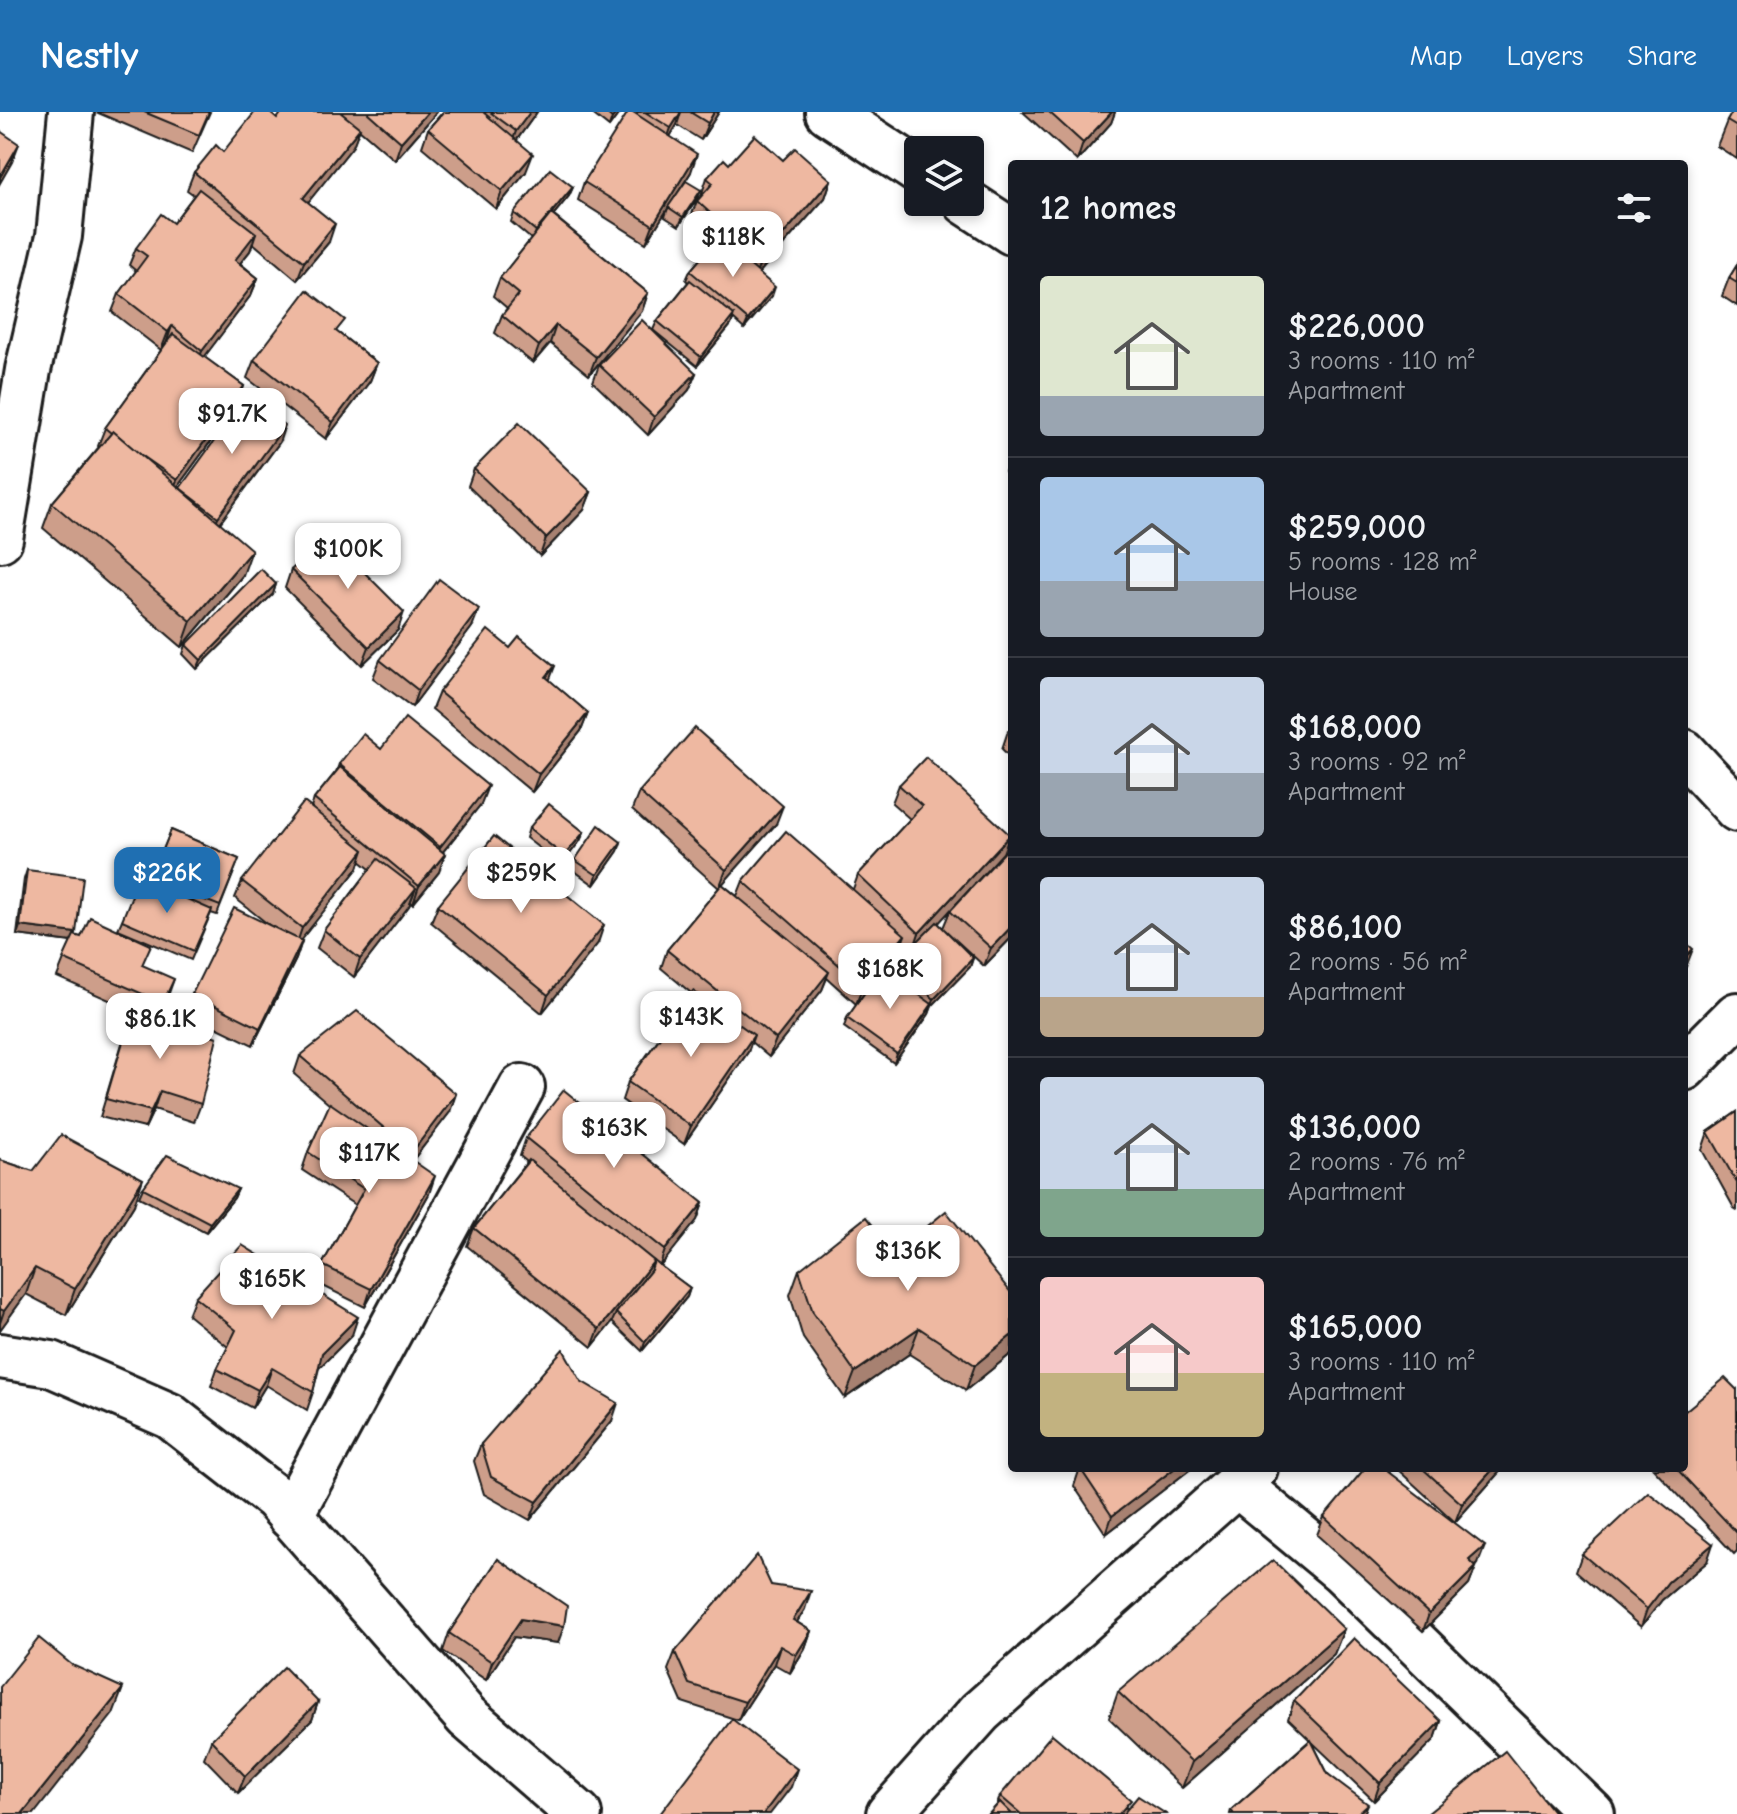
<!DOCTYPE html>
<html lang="en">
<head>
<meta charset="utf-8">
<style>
	:root { --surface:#171b24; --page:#20242c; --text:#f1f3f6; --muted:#9ea1a6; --line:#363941; --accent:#1f6fb2 }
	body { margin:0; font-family:"Comic Neue",sans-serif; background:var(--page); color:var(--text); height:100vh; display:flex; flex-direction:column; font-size:30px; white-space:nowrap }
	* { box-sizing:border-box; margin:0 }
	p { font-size:26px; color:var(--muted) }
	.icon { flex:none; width:44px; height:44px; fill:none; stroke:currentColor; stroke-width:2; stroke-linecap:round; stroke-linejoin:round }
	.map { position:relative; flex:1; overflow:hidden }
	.details { position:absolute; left:1008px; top:48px; width:680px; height:1312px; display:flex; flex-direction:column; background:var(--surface); border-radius:8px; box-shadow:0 4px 12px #0003 }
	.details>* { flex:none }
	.buttons { position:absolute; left:904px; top:24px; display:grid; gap:16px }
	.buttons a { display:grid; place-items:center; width:80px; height:80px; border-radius:8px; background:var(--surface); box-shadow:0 4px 12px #0003; font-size:40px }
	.price { position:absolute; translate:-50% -68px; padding:0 18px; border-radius:16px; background:#fff; color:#222; font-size:26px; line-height:52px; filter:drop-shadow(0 2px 4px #0008) }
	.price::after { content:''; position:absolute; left:50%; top:48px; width:24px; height:18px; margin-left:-12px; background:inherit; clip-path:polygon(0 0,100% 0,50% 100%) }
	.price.active { background:var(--accent); color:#fff }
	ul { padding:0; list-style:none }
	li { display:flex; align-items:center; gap:24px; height:200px; padding:0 32px }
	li+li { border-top:2px solid var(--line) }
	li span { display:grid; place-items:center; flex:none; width:224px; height:160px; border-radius:8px; color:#555 }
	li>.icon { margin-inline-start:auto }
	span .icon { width:96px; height:96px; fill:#fffc; stroke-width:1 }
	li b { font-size:34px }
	h2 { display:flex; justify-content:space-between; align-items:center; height:96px; padding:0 32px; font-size:34px }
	header { display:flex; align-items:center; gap:48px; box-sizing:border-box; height:112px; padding:0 40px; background:var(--accent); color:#fff }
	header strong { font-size:38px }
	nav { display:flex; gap:44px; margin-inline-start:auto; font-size:28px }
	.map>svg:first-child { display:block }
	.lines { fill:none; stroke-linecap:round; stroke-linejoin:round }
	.street-casing { stroke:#1c1c1c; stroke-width:50 }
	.street { stroke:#fff; stroke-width:44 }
	.wall { fill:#cd9e8a; stroke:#1c1c1c; stroke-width:2; fill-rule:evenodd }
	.shaded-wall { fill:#a78171; stroke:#1c1c1c; stroke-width:2 }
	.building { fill:#eeb8a1; stroke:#1c1c1c; stroke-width:2 }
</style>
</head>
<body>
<header>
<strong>Nestly</strong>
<nav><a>Map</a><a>Layers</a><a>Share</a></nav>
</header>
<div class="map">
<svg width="1737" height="1702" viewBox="0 0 1737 1702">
	<rect width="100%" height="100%" fill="#fff"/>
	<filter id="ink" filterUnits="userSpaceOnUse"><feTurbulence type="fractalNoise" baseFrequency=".0125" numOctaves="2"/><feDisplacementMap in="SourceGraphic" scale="16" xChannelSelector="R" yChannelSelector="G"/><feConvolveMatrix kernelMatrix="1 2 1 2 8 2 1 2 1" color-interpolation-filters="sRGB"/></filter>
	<g filter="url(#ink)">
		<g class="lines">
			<!-- street casing -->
			<g class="street-casing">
				<g id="street">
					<path d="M828 0 918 59"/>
					<path d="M966 90 1012 120"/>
					<path d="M0 427 28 258 59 124 71 0"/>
					<path d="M1684 640 1737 697"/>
					<path d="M1684 956 1737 903"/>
					<path d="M0 1244 51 1252 170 1304 275 1386 467 1605 579 1702"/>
					<path d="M1238 1373 1342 1459 1592 1702"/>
					<path d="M290 1404 522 975"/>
					<path d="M889 1702 980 1600 1255 1356"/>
				</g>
			</g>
			<!-- street -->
			<use href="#street" class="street"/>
		</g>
		<!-- wall -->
		<g class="wall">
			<path d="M96 0H210L192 41Z"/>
			<path d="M340 0H437L395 48 359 17 353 34 308 90 329 130 297 168 253 131 250 139 240 151 258 166 251 183 204 245 244 274 238 292 178 374 180 376 279 331 220 411 243 463 182 535 43 416 52 391 99 335 98 334 105 316 161 238 112 200 119 182 136 159 129 153 136 136 173 111 194 83 187 78 194 60 223 40 277 7Z"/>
			<path d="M443 0H537L517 28 526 60 496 97 422 35 428 17Z"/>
			<path d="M590 0H620L609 15Z"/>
			<path d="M638 0H719L701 28 677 13 670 24 691 60 672 90 701 78 697 87 679 114 665 105 668 96 646 131 578 88 584 70Z"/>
			<path d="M1023 0H1115L1111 11 1077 49Z"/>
			<path d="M1737 0V47L1717 34 1727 9Z"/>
			<path d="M783 48 831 68 825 86 759 161 772 184 744 217 733 207 731 213 697 254 653 218 657 209 688 170 686 168 690 159 715 129 690 107 697 89 701 84 707 66 729 52Z"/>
			<path d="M573 75 569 84 553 103 648 181 642 199 589 263 550 231 533 251 495 221 502 203 507 196 493 184 500 166 531 127 511 110 514 101Z"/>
			<path d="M1737 153V194L1722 184 1729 166Z"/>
			<path d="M340 222 377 251 370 269 326 327 247 266 254 248Z"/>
			<path d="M599 253 696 261 689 278 648 323 593 270Z"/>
			<path d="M1012 342V365L1005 360Z"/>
			<path d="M474 357 591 380 584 398 540 444 468 374Z"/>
			<path d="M291 458 398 518 362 553 285 476Z"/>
			<path d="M276 472 273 482 197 557 183 542 186 533Z"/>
			<path d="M472 515 412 595 373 566 380 548Z"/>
			<path d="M550 569 588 601 581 619 532 680 432 597 439 580Z"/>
			<path d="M1012 615V647L1002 637 1008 619Z"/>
			<path d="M381 637 481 692 443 740 439 760 413 792 411 790 409 794 354 865 317 836 324 818 370 757 360 749 358 756 300 828 302 829 296 847 253 933 185 900 192 882 269 813 235 786 242 769 311 696 314 687 336 660 339 652Z"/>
			<path d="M899 673 1003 741 938 811 943 816 950 799 1012 825 984 854 945 818 973 846 970 855 932 894 929 902 894 951 844 915 847 906 863 883 856 892 827 866 822 878 769 945 751 930 748 940 684 1032 622 988 628 970 691 881 661 856 667 838 719 776 632 698 639 680 776 712 722 772 737 784 743 769 853 777 858 763 910 707 892 691ZM903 830 911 837 897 850 894 859 913 879 885 858 899 841Z"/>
			<path d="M529 716 584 720 580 729 561 753 526 726Z"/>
			<path d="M171 718 239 747 217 803 211 801 191 848 118 817 122 808 150 771Z"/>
			<path d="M621 730 618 739 594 773 572 757 575 748Z"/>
			<path d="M27 758 76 821 75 823 144 854 168 884 160 902 201 992 194 1010 154 997 145 1016 100 1005 132 898 57 865 71 830 17 823 24 767Z"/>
			<path d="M438 793 598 831 542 901 431 810Z"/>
			<path d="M300 944 450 1000 413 1048 429 1082 365 1195 315 1170 322 1153 355 1093 302 1058 308 1040 330 993 294 962Z"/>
			<path d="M1737 1000V1098L1734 1096 1702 1038 1708 1020Z"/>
			<path d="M526 1026 703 1091 697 1108 660 1154 690 1176 687 1185 642 1239 612 1210 592 1235 467 1134 474 1116 527 1050 520 1044Z"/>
			<path d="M0 1048 134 1093 66 1203 26 1182 0 1218Z"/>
			<path d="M143 1076 238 1077 234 1086 206 1120 139 1085Z"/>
			<path d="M895 1141 1012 1182V1241L966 1278 909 1242 845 1286 803 1226 790 1183 799 1158Z"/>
			<path d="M195 1185 352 1223 319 1256 313 1280 307 1298 266 1273 252 1296 211 1274 217 1257 228 1235 188 1203Z"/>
			<path d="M581 1269 612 1309 530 1408 484 1382 474 1349 481 1332Z"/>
			<path d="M1737 1278V1439L1734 1442 1653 1356H1684Z"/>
			<path d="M1080 1356H1192L1106 1422 1074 1374Z"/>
			<path d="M1396 1356H1503L1455 1410Z"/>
			<path d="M1324 1405 1478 1452 1476 1455 1469 1473 1423 1519 1317 1423Z"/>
			<path d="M1582 1442 1707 1450 1662 1488 1641 1515 1576 1459Z"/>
			<path d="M498 1447 558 1531 514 1525 486 1568 443 1539 449 1521Z"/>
			<path d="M771 1473 805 1497 797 1510 811 1519 805 1536 790 1561 774 1552 738 1608 682 1590 668 1558 675 1540Z"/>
			<path d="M1344 1517 1334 1542 1182 1676 1109 1606 1118 1580Z"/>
			<path d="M1294 1589 1441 1609 1435 1627 1374 1689 1312 1630 1328 1662 1364 1702H1230L1231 1698 1310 1628 1288 1607Z"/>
			<path d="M318 1590 312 1608 238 1681 204 1646 211 1628Z"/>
			<path d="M1000 1684 1128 1696 1166 1702H989L997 1693Z"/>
		</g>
		<!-- shaded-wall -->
		<g class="shaded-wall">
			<path d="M428 0H437L395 48 401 30Z"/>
			<path d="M530 0H537L510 37 516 19Z"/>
			<path d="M617 0H620L609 15 612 6Z"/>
			<path d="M681 0 677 13 665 33 671 16Z"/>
			<path d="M714 0H719L701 28 708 11Z"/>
			<path d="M1112 0H1115L1111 11 1077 49 1083 31Z"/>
			<path d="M360 16 353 34 297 104 303 86Z"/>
			<path d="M19 32 12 50 0 71V65Z"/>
			<path d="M533 42 526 60 496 97 502 79Z"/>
			<path d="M697 42 691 60 646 131 653 113Z"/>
			<path d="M831 68 825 86 755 165 761 148Z"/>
			<path d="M573 75 569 84 533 128 536 119Z"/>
			<path d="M701 78 697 87 679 114 683 105Z"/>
			<path d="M335 112 329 130 297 168 304 150Z"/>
			<path d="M256 121 250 139 229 165 235 148Z"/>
			<path d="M258 166 251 183 196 256 202 239Z"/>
			<path d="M775 175 772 184 744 217 748 208Z"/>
			<path d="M648 181 642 199 589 263 596 245Z"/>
			<path d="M734 203 731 213 697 254 701 245Z"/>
			<path d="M556 213 550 231 533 251 539 234Z"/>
			<path d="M172 214 166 232 161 238 168 220Z"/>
			<path d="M377 251 370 269 326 327 333 310Z"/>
			<path d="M696 261 689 278 648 323 654 305Z"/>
			<path d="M244 274 238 292 170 385 177 368Z"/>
			<path d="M285 313 279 331 211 423 218 405Z"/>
			<path d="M591 380 584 398 540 444 546 426Z"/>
			<path d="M252 438 243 463 182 535 191 509Z"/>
			<path d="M276 472 273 482 197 557 201 548Z"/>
			<path d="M479 497 472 515 412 595 418 578Z"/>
			<path d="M404 500 398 518 362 553 369 535Z"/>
			<path d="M555 554 548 572 546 565Z"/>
			<path d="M588 601 581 619 532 680 539 662Z"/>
			<path d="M488 674 481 692 433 752 440 735Z"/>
			<path d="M783 694 776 712 719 776 726 758Z"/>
			<path d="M584 720 580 729 561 753 564 744Z"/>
			<path d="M1010 723 1003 741 913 839 919 821Z"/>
			<path d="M621 730 618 739 594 773 597 763Z"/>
			<path d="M364 738 358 756 296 834 302 816Z"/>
			<path d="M445 742 439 760 413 792 419 774Z"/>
			<path d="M416 776 409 794 354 865 360 847Z"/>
			<path d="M604 813 598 831 542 901 548 883Z"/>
			<path d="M20 814 76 821 72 830 17 823Z"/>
			<path d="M1012 814V825L984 854 991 836Z"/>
			<path d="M905 823 899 841 856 892 863 874Z"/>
			<path d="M302 829 296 847 253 933 260 916Z"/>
			<path d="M1693 837 1686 855 1684 857V846Z"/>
			<path d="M973 846 970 855 932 894 929 902 894 951 897 942 931 895 934 887Z"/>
			<path d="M829 860 822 878 769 945 776 927Z"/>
			<path d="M174 867 168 884 157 909 163 891Z"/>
			<path d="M754 923 748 940 684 1032 691 1014Z"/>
			<path d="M160 979 154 997 145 1016 151 999Z"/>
			<path d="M456 982 450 1000 405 1058 412 1040Z"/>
			<path d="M435 1064 429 1082 365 1195 371 1177Z"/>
			<path d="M143 1067 134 1093 66 1203 75 1177Z"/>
			<path d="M238 1077 234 1086 206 1120 210 1111Z"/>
			<path d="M703 1091 697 1108 659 1156 665 1138Z"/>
			<path d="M654 1149 648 1167 616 1201 612 1210 592 1235 599 1217Z"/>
			<path d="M35 1156 26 1182 0 1218V1211L4 1199Z"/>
			<path d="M690 1176 687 1185 642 1239 645 1230Z"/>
			<path d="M358 1205 352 1223 316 1259 322 1241Z"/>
			<path d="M919 1216 909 1242 845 1286 855 1260Z"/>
			<path d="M1012 1223V1241L966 1278 975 1253Z"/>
			<path d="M272 1256 266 1273 252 1296 258 1278Z"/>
			<path d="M618 1291 612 1309 530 1408 537 1390Z"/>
			<path d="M1175 1356H1192L1106 1422 1112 1404Z"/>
			<path d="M1494 1356H1503L1455 1410 1462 1392Z"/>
			<path d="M1713 1432 1707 1450 1662 1488 1641 1515 1647 1497 1668 1470Z"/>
			<path d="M1485 1434 1478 1452 1463 1465 1469 1448Z"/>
			<path d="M1476 1455 1469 1473 1423 1519 1429 1502Z"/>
			<path d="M811 1479 805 1497 787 1526 793 1508Z"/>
			<path d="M521 1507 564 1514 558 1531 514 1525 486 1568 492 1550Z"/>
			<path d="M1344 1517 1334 1542 1182 1676 1192 1650Z"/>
			<path d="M811 1519 805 1536 790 1561 796 1543Z"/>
			<path d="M780 1534 774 1552 738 1608 745 1590Z"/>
			<path d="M123 1576 113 1602 34 1702H22Z"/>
			<path d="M318 1590 312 1608 238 1681 245 1664Z"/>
			<path d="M1441 1609 1435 1627 1374 1689 1380 1671Z"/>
			<path d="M797 1657 791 1675 770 1702H763Z"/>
			<path d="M1368 1692 1364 1702H1357Z"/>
		</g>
		<!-- building -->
		<g class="building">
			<path d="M144 0H209L199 23Z"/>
			<path d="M255 0H269L277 7 282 0H340L360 16 303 86 335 112 304 150 194 60 216 33 223 40Z"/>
			<path d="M367 0H428L401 30Z"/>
			<path d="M443 0H483L533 42 502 79 428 17Z"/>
			<path d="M490 0H530L516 19Z"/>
			<path d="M605 0H617L612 6Z"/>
			<path d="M628 0H633L697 42 653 113 584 70Z"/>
			<path d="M645 0H681L671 16Z"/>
			<path d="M690 0H714L708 11Z"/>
			<path d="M1049 0H1112L1083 31Z"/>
			<path d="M1732 0H1737V15L1727 9Z"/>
			<path d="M0 19 19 32 0 65Z"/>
			<path d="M755 23 783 48 795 36 831 68 761 148 697 89 713 71 707 66 724 47 729 52Z"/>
			<path d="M550 57 573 75 536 119 514 101Z"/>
			<path d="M686 69 701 78 683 105 668 95Z"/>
			<path d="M199 77 256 121 235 148 258 166 202 239 172 214 168 220 119 182 147 144 136 136 161 102 173 111Z"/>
			<path d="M551 102 648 181 596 245 556 213 539 234 502 203 519 182 500 166Z"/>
			<path d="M718 126 775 175 748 208 690 159Z"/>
			<path d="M1737 153V171L1729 166Z"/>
			<path d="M690 168 734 203 701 245 657 209Z"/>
			<path d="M307 178 345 208 336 219 377 251 333 310 254 248Z"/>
			<path d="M642 208 696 261 654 305 599 253Z"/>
			<path d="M173 222 244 274 177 368 137 340 113 319 111 321 105 316Z"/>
			<path d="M247 284 285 313 218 405 180 376Z"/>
			<path d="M519 311 591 380 546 426 474 357Z"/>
			<path d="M113 319 252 438 191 509 52 391Z"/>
			<path d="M327 423 404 500 369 535 291 458Z"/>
			<path d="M261 457 276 472 201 548 186 533Z"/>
			<path d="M439 467 479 497 418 578 380 548Z"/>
			<path d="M488 518 510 536 519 525 555 554 546 565 588 601 539 662 439 580Z"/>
			<path d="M405 606 488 674 440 735 339 652 363 622 381 637Z"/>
			<path d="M695 616 783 694 726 758 639 680Z"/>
			<path d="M926 645 1010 723 919 821 858 763 922 694 899 673Z"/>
			<path d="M340 655 445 742 419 774 314 687Z"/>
			<path d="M304 690 364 738 302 816 242 769Z"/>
			<path d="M549 692 584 720 564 744 529 716Z"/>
			<path d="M599 713 621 730 597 763 575 748Z"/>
			<path d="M171 718 239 747 220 794 151 767Z"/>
			<path d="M786 719 905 823 863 874 743 769Z"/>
			<path d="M494 724 604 813 548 883 438 793Z"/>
			<path d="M1012 732V814L991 836 950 799Z"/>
			<path d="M378 747 416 776 360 847 324 818Z"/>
			<path d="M27 758 83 765 76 821 20 814Z"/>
			<path d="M139 766 212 798 194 839 122 808Z"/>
			<path d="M722 772 829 860 776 927 667 838Z"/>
			<path d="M234 796 302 829 260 916 192 882Z"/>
			<path d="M90 805 151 833 142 853 174 867 163 891 63 847 74 823 81 825Z"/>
			<path d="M937 810 973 846 934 887 897 850Z"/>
			<path d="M1684 829 1693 837 1684 846Z"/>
			<path d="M882 856 932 892 897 942 847 906Z"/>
			<path d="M693 879 754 923 691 1014 628 970Z"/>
			<path d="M135 889 184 914 217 925 201 992 160 979 151 999 106 987Z"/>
			<path d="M357 899 456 982 412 1040 300 944Z"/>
			<path d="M564 978 703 1091 665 1138 526 1026Z"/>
			<path d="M330 991 435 1064 371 1177 322 1153 364 1077 308 1040Z"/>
			<path d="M1737 1000V1071L1708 1020Z"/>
			<path d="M61 1023 143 1067 75 1177 35 1156 4 1199 0 1197V1048L33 1059Z"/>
			<path d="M167 1043 238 1077 210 1111 143 1076Z"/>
			<path d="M529 1048 654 1149 599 1217 474 1116Z"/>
			<path d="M946 1099 1012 1182V1223L975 1253 919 1216 855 1260 813 1200 799 1158 866 1105 895 1141Z"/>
			<path d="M242 1133 358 1205 322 1241 313 1280 272 1256 258 1278 217 1257 236 1218 195 1185Z"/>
			<path d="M654 1149 690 1176 645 1230 616 1201 651 1158Z"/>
			<path d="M563 1237 581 1269 618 1291 537 1390 491 1365 481 1332Z"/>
			<path d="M1725 1266 1737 1278V1421L1676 1356H1684V1300Z"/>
			<path d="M1080 1356H1175L1112 1404Z"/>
			<path d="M1365 1356H1383L1485 1434 1469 1448 1476 1455 1429 1502 1324 1405Z"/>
			<path d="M1422 1356H1494L1462 1392Z"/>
			<path d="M1648 1380 1713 1432 1668 1470 1647 1497 1582 1442Z"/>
			<path d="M757 1443 771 1473 811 1479 793 1508 811 1519 796 1543 780 1534 745 1590 689 1572 675 1540Z"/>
			<path d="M498 1447 567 1494 564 1514 521 1507 492 1550 449 1521Z"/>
			<path d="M1273 1448 1344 1517 1192 1650 1118 1580Z"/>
			<path d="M39 1526 72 1553 123 1576 22 1702H0V1575Z"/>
			<path d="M1354 1526 1441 1609 1380 1671 1294 1589Z"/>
			<path d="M284 1555 318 1590 245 1664 211 1628Z"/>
			<path d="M732 1607 797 1657 763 1702H660Z"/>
			<path d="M1052 1622 1131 1688 1119 1702H1021L1000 1684Z"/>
			<path d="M1311 1628 1328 1662 1368 1692 1357 1702H1234L1231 1698Z"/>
			<path d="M1505 1639 1555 1702H1427Z"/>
			<path d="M1138 1684 1166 1702H1123Z"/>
			<path d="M1000 1690 1012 1702H989Z"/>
		</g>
	</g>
</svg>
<div class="buttons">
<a><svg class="icon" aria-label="layers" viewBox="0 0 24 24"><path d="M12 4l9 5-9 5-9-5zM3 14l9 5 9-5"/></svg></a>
</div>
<b class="price" style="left:733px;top:167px">$118K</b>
<b class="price" style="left:232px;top:344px">$91.7K</b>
<b class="price" style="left:348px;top:479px">$100K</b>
<b class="price active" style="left:167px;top:803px">$226K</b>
<b class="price" style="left:521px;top:803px">$259K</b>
<b class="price" style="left:890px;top:899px">$168K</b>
<b class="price" style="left:691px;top:947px">$143K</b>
<b class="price" style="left:160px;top:949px">$86.1K</b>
<b class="price" style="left:614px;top:1058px">$163K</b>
<b class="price" style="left:369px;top:1083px">$117K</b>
<b class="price" style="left:908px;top:1181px">$136K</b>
<b class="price" style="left:272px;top:1209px">$165K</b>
<section class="details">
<h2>12 homes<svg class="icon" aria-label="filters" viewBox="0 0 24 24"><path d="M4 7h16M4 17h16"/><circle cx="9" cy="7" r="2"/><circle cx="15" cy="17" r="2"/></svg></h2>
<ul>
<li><span style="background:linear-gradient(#dfe7d0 75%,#9aa5b1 0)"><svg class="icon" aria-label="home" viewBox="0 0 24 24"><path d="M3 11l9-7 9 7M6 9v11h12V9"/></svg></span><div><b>$226,000</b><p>3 rooms · 110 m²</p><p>Apartment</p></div></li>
<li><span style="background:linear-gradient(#a9c7e8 65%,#9aa5b1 0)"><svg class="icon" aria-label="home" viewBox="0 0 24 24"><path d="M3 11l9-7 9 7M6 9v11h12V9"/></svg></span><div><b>$259,000</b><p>5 rooms · 128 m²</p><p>House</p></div></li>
<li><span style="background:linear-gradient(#c9d6e8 60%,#9aa5b1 0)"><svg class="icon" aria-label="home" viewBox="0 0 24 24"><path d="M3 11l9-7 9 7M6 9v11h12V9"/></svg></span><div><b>$168,000</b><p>3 rooms · 92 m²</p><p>Apartment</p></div></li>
<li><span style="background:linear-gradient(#c9d6e8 75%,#b9a48a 0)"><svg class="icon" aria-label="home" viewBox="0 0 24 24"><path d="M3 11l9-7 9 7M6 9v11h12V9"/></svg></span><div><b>$86,100</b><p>2 rooms · 56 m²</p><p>Apartment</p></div></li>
<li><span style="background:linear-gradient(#c9d6e8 70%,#7fa58c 0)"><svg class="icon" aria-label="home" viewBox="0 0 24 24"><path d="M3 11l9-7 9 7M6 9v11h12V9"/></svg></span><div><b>$136,000</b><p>2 rooms · 76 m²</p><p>Apartment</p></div></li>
<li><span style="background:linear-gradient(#f6c9c9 60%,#c2b280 0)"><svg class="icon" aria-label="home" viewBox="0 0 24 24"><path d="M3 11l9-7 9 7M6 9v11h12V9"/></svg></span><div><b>$165,000</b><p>3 rooms · 110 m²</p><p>Apartment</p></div></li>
</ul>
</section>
</div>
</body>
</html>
